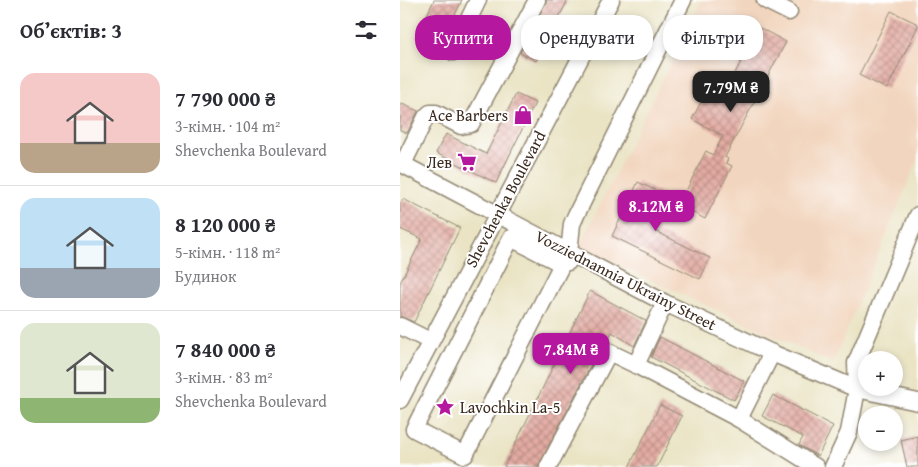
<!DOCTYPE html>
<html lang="uk">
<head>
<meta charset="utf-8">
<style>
	:root { --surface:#fff; --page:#f2f2f3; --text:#2b2b33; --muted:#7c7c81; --line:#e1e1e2; --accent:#b5179e }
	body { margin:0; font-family:"Gentium Book Plus",serif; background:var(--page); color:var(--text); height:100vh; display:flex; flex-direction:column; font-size:19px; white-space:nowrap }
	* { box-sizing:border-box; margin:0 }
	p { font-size:16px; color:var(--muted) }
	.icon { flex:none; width:28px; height:28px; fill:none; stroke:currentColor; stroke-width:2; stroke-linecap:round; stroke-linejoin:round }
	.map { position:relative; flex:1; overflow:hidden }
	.panel { display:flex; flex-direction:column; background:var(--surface); width:400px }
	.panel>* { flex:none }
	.top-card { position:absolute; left:15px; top:15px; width:428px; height:45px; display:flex; gap:10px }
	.controls { position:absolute; left:458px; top:351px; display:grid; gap:10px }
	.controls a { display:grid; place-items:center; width:45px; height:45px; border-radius:50%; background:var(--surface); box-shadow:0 2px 8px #0003; font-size:25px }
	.price { position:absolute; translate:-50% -42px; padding:0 11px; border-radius:10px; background:var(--accent); color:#fff; font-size:16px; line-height:32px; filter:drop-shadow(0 1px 2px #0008) }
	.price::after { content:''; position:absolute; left:50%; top:30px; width:15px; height:11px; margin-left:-8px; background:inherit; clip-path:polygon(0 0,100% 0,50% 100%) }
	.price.selected { background:#222; color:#fff }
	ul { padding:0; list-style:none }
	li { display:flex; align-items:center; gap:15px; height:125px; padding:0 20px }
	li+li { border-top:1px solid var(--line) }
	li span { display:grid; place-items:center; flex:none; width:140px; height:100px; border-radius:15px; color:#555 }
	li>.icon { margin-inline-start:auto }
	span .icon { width:60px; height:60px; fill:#fffc; stroke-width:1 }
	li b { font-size:21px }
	h2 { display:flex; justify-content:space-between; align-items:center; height:60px; padding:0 20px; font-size:21px }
	.pill { padding:0 18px; border-radius:20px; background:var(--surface); box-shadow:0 2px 8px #0003; font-size:18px; line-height:45px }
	.pill.selected { background:var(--accent); color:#fff }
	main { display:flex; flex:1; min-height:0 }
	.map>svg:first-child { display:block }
	.built { fill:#f2d5be }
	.building { fill:url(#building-cross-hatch) }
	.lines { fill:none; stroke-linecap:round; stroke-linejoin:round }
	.minor-casing { stroke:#928772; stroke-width:19 }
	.minor { stroke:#fff; stroke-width:16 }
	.labels { text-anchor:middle; stroke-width:4; stroke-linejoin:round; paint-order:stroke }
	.poi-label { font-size:16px; fill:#3b2a1e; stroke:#fff; text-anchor:end }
	.street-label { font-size:16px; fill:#3b2a1e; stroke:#fff }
</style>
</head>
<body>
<main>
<section class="panel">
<h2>Об’єктів: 3<svg class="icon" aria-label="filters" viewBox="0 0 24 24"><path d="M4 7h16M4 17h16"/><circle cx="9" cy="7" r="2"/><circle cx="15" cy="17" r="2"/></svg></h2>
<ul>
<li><span style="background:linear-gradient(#f6c9c9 70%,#b9a48a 0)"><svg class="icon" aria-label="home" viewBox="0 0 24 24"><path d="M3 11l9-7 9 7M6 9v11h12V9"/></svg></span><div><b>7 790 000 ₴</b><p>3-кімн. · 104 m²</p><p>Shevchenka Boulevard</p></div></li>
<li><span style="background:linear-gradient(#bfe0f5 70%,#9aa5b1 0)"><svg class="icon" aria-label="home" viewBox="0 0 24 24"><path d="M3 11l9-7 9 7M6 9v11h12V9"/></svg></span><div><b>8 120 000 ₴</b><p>5-кімн. · 118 m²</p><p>Будинок</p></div></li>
<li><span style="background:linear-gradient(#dfe7d0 75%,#8fb573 0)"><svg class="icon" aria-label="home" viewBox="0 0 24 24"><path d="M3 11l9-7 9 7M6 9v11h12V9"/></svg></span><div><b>7 840 000 ₴</b><p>3-кімн. · 83 m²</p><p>Shevchenka Boulevard</p></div></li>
</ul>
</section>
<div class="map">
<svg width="518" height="467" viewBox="0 0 518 467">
	<defs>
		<pattern id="building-cross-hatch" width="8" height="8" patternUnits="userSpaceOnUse" patternTransform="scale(1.25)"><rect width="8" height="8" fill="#e3aca3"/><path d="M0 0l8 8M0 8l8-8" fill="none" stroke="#b98c84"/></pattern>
	</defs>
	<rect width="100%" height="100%" fill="#fff"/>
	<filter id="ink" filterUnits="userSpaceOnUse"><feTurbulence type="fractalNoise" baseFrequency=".02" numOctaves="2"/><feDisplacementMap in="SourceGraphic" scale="10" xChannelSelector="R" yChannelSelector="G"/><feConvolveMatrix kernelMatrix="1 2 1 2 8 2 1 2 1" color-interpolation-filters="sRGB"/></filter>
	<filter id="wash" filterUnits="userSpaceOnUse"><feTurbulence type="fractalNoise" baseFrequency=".0096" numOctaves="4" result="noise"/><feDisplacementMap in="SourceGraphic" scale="20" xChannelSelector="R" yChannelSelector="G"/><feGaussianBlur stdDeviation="1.12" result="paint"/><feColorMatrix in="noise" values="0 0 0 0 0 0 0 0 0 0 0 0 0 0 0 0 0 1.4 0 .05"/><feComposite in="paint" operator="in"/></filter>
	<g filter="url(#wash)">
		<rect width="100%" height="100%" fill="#eae4c5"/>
		<!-- built -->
		<path class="built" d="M302 0H518V158L433 363 179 247Z"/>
		<g id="blocks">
			<!-- building -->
			<g class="building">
				<path d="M34 0H62L39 48 16 37Z"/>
				<path d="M147 0H168L136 61 120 53Z"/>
				<path d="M491 11 518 24V26L487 89 459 75Z"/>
				<path d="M345 20 386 42 325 157 328 159 326 163 332 166 305 219 279 205 306 151 313 155 323 136 292 119 307 91 321 99 343 58 329 50Z"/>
				<path d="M116 94 135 103 96 183 36 153 46 134 86 154Z"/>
				<path d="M0 103 18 111 7 133 0 130Z"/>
				<path d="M238 182 271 198 255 231 310 258 300 279 212 236Z"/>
				<path d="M3 199 60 228 14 322 0 316V283L22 239 0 229V204Z"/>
				<path d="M190 291 246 321 234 346 212 332 206 343 200 347 138 467H104Z"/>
				<path d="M260 337 344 381 334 400 251 357Z"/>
				<path d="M373 395 433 426 418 456 399 445 403 437 362 416Z"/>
				<path d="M260 405 282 416 257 467H229Z"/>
				<path d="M518 436V467H507L501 440Z"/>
			</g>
		</g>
	</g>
	<g filter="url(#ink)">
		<use href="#blocks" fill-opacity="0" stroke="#928772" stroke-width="1"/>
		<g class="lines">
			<!-- minor casing -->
			<g class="minor-casing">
				<g id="minor">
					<path d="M365 0 389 12"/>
					<path d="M53 52 78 0"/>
					<path d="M0 163 265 303 372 353 457 389 518 402"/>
					<path d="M3 164 26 117 30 113H36L61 126 71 124 137 0"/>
					<path d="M111 238 162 264 65 455 14 429Z"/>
					<path d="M168 262 172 224 176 215 283 0"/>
					<path d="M0 326 30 341"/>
					<path d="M236 365 339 419 372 353"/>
					<path d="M0 400 211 0"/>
					<path d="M339 419 416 467"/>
					<path d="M148 467 209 352 236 365 265 303"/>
					<path d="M433 467 449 432 457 389 456 363 518 215"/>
				</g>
			</g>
			<!-- minor -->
			<use href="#minor" class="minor"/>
		</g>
	</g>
	<!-- icons -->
	<defs>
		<g id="shop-bare" transform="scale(1.5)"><path d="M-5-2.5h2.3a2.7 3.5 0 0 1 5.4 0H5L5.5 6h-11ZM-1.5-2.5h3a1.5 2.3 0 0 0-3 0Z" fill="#b5179e" stroke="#fff" stroke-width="2.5" paint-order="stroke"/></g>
		<g id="supermarket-bare" transform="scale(1.5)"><path d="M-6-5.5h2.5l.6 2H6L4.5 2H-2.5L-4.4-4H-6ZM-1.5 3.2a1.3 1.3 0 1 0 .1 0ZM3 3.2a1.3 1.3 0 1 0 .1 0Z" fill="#b5179e" stroke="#fff" stroke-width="2.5" paint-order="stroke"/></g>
		<g id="sight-bare" transform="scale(1.5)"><path d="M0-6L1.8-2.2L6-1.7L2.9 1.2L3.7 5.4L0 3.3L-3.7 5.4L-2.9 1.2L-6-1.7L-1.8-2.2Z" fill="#b5179e" stroke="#fff" stroke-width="2.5" paint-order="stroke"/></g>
	</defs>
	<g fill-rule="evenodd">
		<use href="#shop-bare" x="123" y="115"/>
		<use href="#supermarket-bare" x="67" y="162"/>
		<use href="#sight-bare" x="45" y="407"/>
	</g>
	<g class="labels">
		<!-- poi labels -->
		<g class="poi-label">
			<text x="108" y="121">Ace Barbers</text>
			<text x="52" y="168">Лев</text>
			<text x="60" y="413" text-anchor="start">Lavochkin La-5</text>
		</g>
		<!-- street labels -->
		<g class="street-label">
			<text transform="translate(105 199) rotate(-62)" y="6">Shevchenka Boulevard</text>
			<text transform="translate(226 280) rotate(27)" y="6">Vozziednannia Ukrainy Street</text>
		</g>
	</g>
</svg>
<div class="controls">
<a>+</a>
<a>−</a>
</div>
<b class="price selected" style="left:331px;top:113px">7.79M ₴</b>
<b class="price" style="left:256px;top:232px">8.12M ₴</b>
<b class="price" style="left:171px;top:375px">7.84M ₴</b>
<div class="top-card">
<a class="pill selected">Купити</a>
<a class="pill">Орендувати</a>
<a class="pill">Фільтри</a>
</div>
</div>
</main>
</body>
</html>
